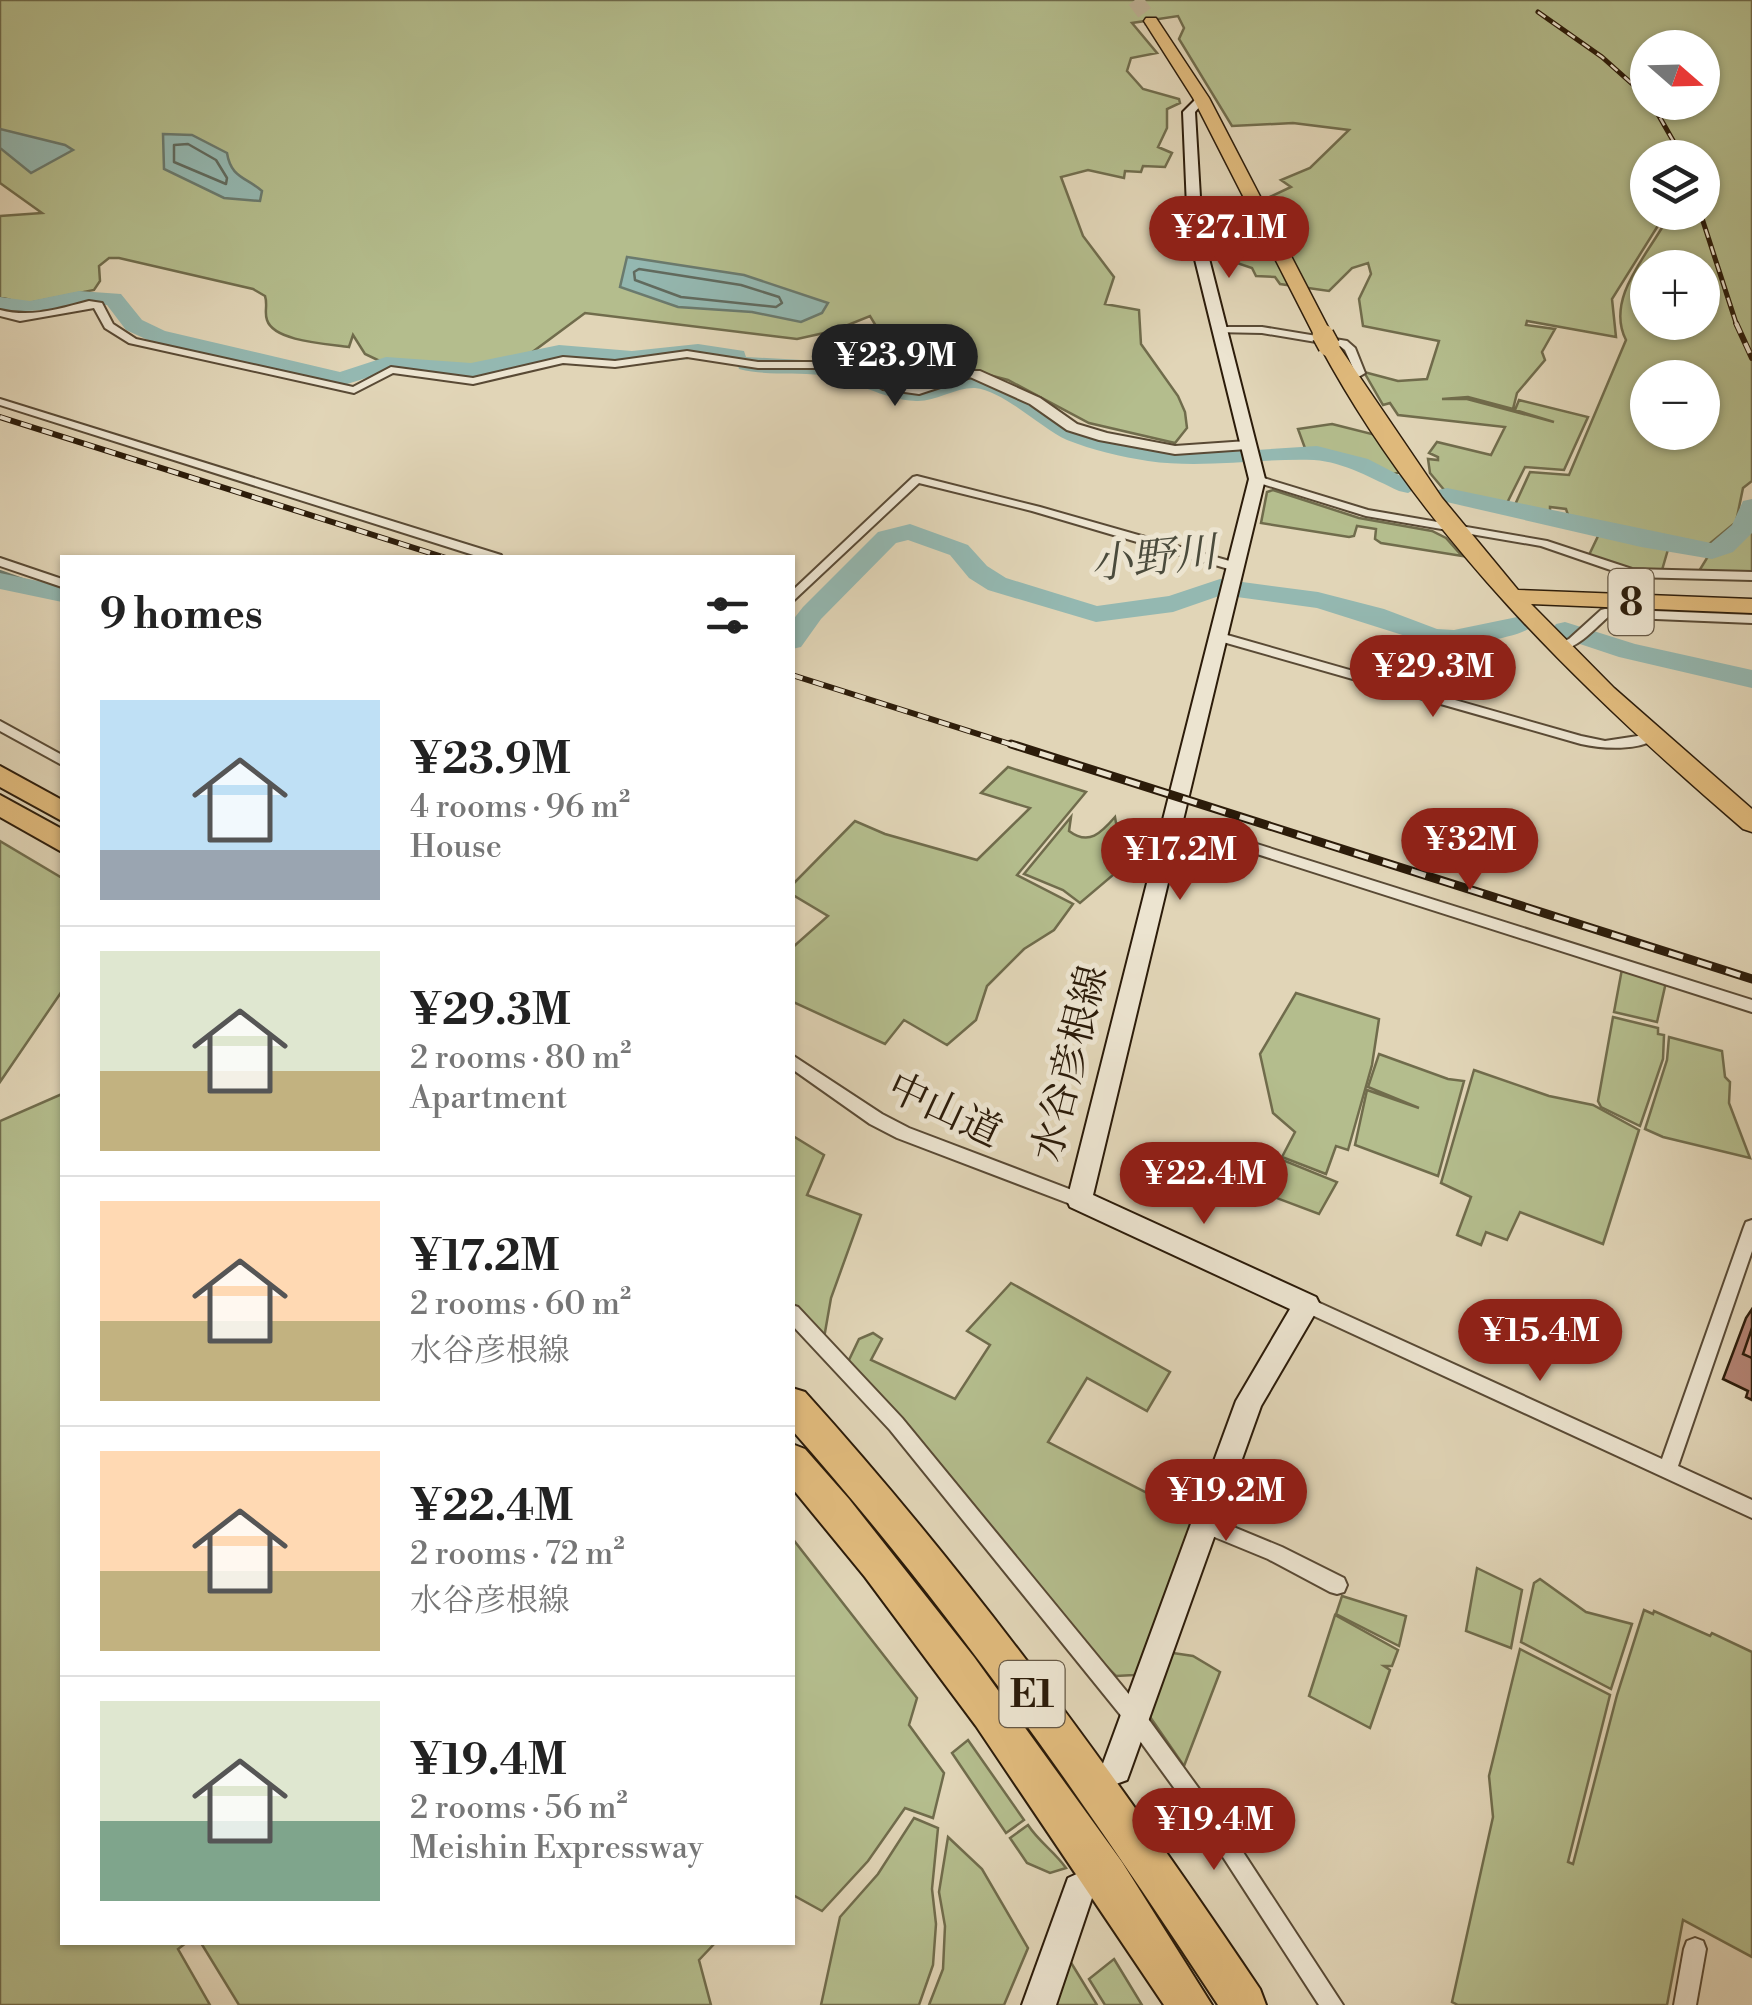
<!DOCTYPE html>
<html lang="en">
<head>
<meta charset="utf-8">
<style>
	:root { --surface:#fff; --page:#f2f2f2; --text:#222; --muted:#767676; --line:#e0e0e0; --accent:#8f2418 }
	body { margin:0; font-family:"Libre Bodoni","Noto Serif JP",serif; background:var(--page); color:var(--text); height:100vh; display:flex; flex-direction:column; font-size:38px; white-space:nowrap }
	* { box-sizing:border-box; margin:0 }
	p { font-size:32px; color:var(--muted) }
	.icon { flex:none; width:55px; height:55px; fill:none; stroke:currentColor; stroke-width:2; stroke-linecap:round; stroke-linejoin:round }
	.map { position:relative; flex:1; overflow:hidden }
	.side { position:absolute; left:60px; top:555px; width:735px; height:1390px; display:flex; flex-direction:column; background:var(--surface); border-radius:0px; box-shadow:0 2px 8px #0004 }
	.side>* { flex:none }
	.needle { width:65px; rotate:110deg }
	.buttons { position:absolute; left:1630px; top:30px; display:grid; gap:20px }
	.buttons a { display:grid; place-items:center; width:90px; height:90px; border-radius:50%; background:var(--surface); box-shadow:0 2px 8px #0004; font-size:50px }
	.price { position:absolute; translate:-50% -85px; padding:0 22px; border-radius:35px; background:var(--accent); color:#fff; font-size:32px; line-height:65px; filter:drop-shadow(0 2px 5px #0008) }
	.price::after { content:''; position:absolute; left:50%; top:60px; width:30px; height:22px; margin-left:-15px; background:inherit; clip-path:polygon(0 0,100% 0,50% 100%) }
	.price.selected { background:#222; color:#fff }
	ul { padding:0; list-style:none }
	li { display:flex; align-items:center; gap:30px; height:250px; padding:0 40px }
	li+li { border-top:2px solid var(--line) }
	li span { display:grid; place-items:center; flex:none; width:280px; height:200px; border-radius:0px; color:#555 }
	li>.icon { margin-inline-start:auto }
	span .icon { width:120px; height:120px; fill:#fffc; stroke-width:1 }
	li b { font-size:42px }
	h2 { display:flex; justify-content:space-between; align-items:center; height:120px; padding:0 40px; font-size:42px }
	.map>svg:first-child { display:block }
	.green { fill:#b4bd8d; stroke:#706c4c; stroke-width:2.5; fill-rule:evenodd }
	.water { fill:#94b8b1; stroke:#6a7a6e; stroke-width:2.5 }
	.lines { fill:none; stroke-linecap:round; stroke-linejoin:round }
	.shore { stroke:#606a5e; stroke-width:2.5 }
	.stream { stroke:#6a7a6e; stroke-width:4 }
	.river { fill:#94b8b1; fill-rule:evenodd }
	.trunk-tunnel { stroke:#bdb094; stroke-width:16; stroke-dasharray:16 9; stroke-linecap:butt }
	.minor-casing { stroke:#594a35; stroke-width:4 }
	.tertiary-casing { stroke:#594a35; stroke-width:4 }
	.secondary-casing { stroke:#2c1c0a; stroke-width:4 }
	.trunk-casing { stroke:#2c1c0a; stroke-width:3 }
	.motorway-casing { stroke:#2c1c0a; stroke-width:4 }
	.minor { fill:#ece4d0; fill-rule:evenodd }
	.tertiary { fill:#ece4d0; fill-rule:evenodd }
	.secondary { fill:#ece4d0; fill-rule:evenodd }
	.trunk { fill:#e0ba7c; fill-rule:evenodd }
	.motorway { fill:#e0ba7c; fill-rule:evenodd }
	.rail-far2-casing { stroke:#2c1c0a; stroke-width:5 }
	.rail-far1-casing { stroke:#2c1c0a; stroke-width:6 }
	.rail-casing { stroke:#2c1c0a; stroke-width:9 }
	.rail-far2 { stroke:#ece4d0; stroke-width:2.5; stroke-dasharray:9; stroke-linecap:butt }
	.rail-far1 { stroke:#ece4d0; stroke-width:4; stroke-dasharray:11; stroke-linecap:butt }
	.rail { stroke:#ece4d0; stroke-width:5; stroke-dasharray:15; stroke-linecap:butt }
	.trunk-bridge-casing { stroke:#2c1c0a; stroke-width:24; stroke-linecap:butt }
	.trunk-bridge { stroke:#e0ba7c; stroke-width:21 }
	.wall { fill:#b28272; stroke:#2c1c0a; stroke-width:2.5 }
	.building { fill:#cf9784; stroke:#2c1c0a; stroke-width:2.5 }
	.labels { text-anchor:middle; stroke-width:10; stroke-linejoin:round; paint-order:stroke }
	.shield { fill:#ece4d0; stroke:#665845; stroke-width:2.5 }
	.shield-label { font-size:38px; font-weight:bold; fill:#2c1c0a }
	.street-label { font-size:40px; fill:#2c1c0a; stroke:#ece4d0 }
	.water-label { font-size:42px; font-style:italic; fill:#4b4b3c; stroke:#ece4d0 }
</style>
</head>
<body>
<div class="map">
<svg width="1752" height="2005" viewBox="0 0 1752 2005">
	<rect width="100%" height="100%" fill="#e1d5b7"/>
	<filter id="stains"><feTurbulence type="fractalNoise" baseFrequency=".002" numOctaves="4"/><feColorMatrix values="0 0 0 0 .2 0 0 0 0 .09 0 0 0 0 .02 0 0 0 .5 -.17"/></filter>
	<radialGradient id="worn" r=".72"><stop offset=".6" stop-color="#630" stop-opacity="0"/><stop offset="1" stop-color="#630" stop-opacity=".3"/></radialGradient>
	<!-- green -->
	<g class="green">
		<path d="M0 0H1752V481L1743 488 1736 522 1708 545 1569 518 1566 509 1550 507V516L1514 507 1530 472 1569 475 1626 340C1606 301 1643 260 1663 226L1659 224 1612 299 1616 337 1527 321 1526 325 1555 329 1542 352 1545 360 1517 393 1513 409 1468 397 1442 399H1467L1554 422 1515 410 1519 400 1588 417 1564 470 1525 467 1506 505 1445 491 1430 473 1428 459 1438 460V457L1429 453 1437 442 1491 455 1505 427 1398 415 1390 403 1383 405 1364 372 1398 381 1427 379 1439 341 1363 326 1359 299 1371 274 1368 263 1352 268 1329 291 1280 284 1275 277 1256 276 1252 268 1234 262 1240 256 1231 215 1291 187 1281 180 1310 168 1349 130 1293 123 1232 126 1179 39 1184 28 1178 16 1132 23 1157 53 1131 58 1127 71 1143 89 1179 99 1180 103 1167 109V128L1158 147 1172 153 1165 167 1143 166 1141 172 1125 171 1124 178 1088 170 1061 177 1083 236 1114 277 1105 304 1139 310 1141 344 1178 396 1185 412 1187 428 1175 443 1089 423 1008 380 905 353 882 336 870 316 833 331 797 339 585 313 531 353 471 372 386 364 365 354 353 335 349 347C330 344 274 342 267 320 264 312 268 305 265 296L253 289 119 258H109L99 266 100 281 94 290 24 304 0 297V216L42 213 0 183ZM1648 48H1702V102H1648ZM1648 158H1702V212H1648ZM1648 268H1702V322H1648ZM1648 378H1702V432H1648Z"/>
		<path d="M1332 424 1376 435 1401 472 1390 475 1306 451 1298 429Z"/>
		<path d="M1273 490 1359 518 1432 531 1446 538 1462 556 1381 543 1375 539 1376 529 1357 526 1354 536 1349 537 1261 523 1267 492Z"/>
		<path d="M1752 518V572L1699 571 1710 553 1728 549Z"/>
		<path d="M1600 532 1669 546 1662 570 1625 568 1589 555Z"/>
		<path d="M1008 767 1086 792 1017 875 1073 904 1054 930 1024 949 987 986 976 1020 947 1045 904 1020 885 1044 793 1002V947L828 916 793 895V884L855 821 885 834 977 860 1030 808 981 793Z"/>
		<path d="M1071 817 1069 831C1089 846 1101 833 1115 817L1116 823 1154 840 1150 849 1140 852 1080 903 1063 890 1024 874Z"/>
		<path d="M0 841 62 878V991L0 1082Z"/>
		<path d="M1622 969 1666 982 1657 1022 1614 1012Z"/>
		<path d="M1296 993 1379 1019 1372 1065 1348 1150 1336 1146 1326 1174 1282 1157 1295 1132 1273 1113 1260 1054Z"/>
		<path d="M1613 1017 1658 1028V1034L1664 1035 1663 1059 1640 1126 1601 1107 1598 1101Z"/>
		<path d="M1669 1037 1722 1051 1725 1077 1730 1082 1729 1103 1750 1158 1663 1137 1645 1129 1667 1060Z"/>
		<path d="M1379 1054 1448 1079 1464 1081 1438 1176 1355 1145 1367 1090 1419 1108 1368 1087Z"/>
		<path d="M1474 1070 1549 1096 1593 1105 1639 1130 1603 1244 1520 1212 1507 1240 1486 1232 1481 1245 1457 1235 1471 1197 1441 1183Z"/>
		<path d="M62 1094V1942L186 1943 178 1949 210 2005H0V1121Z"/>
		<path d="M793 1136 824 1155 807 1195 861 1215 831 1298 824 1338 793 1306Z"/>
		<path d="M1268 1154 1337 1182 1319 1214 1250 1188Z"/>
		<path d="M1011 1283 1170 1372 1147 1411 1087 1378 1048 1442 1157 1498 1196 1513 1144 1666 1134 1675 1116 1676 1106 1666 848 1362 859 1339 873 1333 882 1339 871 1360 955 1399 990 1345 967 1331Z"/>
		<path d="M792 1538 917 1698 909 1725 944 1773 933 1818 905 1808 868 1861 822 1911 793 1895Z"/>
		<path d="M1477 1568 1522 1590 1511 1648 1466 1631Z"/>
		<path d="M1540 1579 1586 1612 1632 1624 1611 1689 1521 1642 1534 1583Z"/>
		<path d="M1342 1596 1406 1616 1399 1646 1336 1614Z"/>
		<path d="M1644 1610 1653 1614 1654 1611 1710 1636 1712 1633 1752 1652V1957L1683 1920 1667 2005H1458L1452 2002 1493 1817 1489 1776 1520 1649 1610 1695 1568 1862 1573 1864 1617 1695Z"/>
		<path d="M1335 1615 1398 1650 1392 1666H1384L1390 1670 1370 1728 1309 1696Z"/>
		<path d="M1173 1653 1193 1656 1220 1672 1184 1766 1148 1714 1169 1656Z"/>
		<path d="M968 1740 1024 1820 1006 1833 952 1753Z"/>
		<path d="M914 1818 938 1828 932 1889 936 1924 933 1965 919 2005H821L840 1917 878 1874Z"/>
		<path d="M1028 1825C1039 1842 1054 1851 1066 1868L1050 1873 1027 1863 1010 1838Z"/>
		<path d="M948 1837 982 1869 1028 1948 1004 2005H929L943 1969 945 1926 939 1892Z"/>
		<path d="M201 1943H715L699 1960 711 2005H239Z"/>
		<path d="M1114 1959 1142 2005H1105L1089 1979Z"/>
		<path d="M1070 1961 1097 2005H1055Z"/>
	</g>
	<!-- water -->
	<g class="water">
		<path d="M0 129 65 145 73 150 31 173 0 148Z"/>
		<path d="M163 134 192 135 227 153C231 178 246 177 262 191L260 201 224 198 164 169Z"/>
		<path d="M627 257 744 275 828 303 822 313 801 322 752 312 678 307 620 287Z"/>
	</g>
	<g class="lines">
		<!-- shore -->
		<g class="shore">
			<path d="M188 144 216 160 227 178 226 184 174 162V145Z"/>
			<path d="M639 269 741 285 779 297 782 303 776 307 681 297 635 280 634 272Z"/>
		</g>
		<!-- stream -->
		<path class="stream" d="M0 572 42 587"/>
		<!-- river -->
		<g class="river">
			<path d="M79 291 121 294 142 320 165 331 340 372 386 357 471 363 559 345 632 351 698 344 744 351 746 357 820 361 874 372 891 383 918 388 977 374 1039 400 1082 429 1121 441 1225 452 1317 446 1368 459 1420 486 1408 493 1399 491C1373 479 1344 462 1314 460 1258 458 1204 469 1148 461 1122 457 1092 450 1067 440 1041 428 1004 391 975 388 956 387 935 402 916 401 882 400 855 379 822 375 793 372 767 376 739 369L737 363 698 358 632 365 559 359 471 377 388 371 341 386 150 341 126 330 107 305C68 303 38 316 0 309V297L30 301Z"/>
			<path d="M1447 488 1711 543 1732 525 1743 501 1752 499V533L1733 552 1712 559 1641 547 1438 500 1435 495 1438 490Z"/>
			<path d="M910 524 968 545 987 566 1006 578 1097 606 1169 596 1220 579 1318 592 1384 609 1437 629 1454 630 1522 616 1535 624C1523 639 1455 647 1434 645L1317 608 1222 595 1173 612 1096 622 988 590 969 578 950 555 908 540 896 543 821 619 801 647 792 649V621L803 607 878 532Z"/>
			<path d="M0 573 62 586V602L0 589Z"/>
			<path d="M1565 622 1635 644 1752 670V688L1619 657 1556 636 1552 630 1556 624Z"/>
		</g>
		<!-- trunk-tunnel -->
		<path class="trunk-tunnel" d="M1135 0 1151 21"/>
		<!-- minor casing -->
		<g class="minor-casing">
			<g id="minor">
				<path d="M89 301 102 303 113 324 136 339 353 387 391 367 473 378 563 357 615 361 687 351 758 362H819L868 371 890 384 902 387 918 388 975 371 980 374 919 394 883 389 861 376 819 368H758L687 357 615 367 563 363 473 384 393 373 354 393 129 343 105 328 94 308 20 321 0 316V310C31 318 58 309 89 301Z"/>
				<path d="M1218 327H1262L1347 341 1355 348 1365 373 1360 376H1340V372L1354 370 1345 350 1340 346 1262 333 1214 332 1213 330Z"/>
				<path d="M0 399 501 555 503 558H483L0 405Z"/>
				<path d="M917 476 1040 507 1240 564 1242 567 1240 570H1232L1032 511 919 483 792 602V591L913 477Z"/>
				<path d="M1257 476 1368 510 1547 541 1632 569 1752 572V580L1631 577 1541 546 1366 516 1253 481V477Z"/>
				<path d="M0 558 62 579V587L0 566Z"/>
				<path d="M1605 609 1752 615V623L1608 617C1591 632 1577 650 1554 651V645L1569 639 1601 610Z"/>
				<path d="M1220 633 1581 736 1605 741 1651 734 1658 738C1637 751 1604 749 1581 744L1216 640 1214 637Z"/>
				<path d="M0 721 62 755V765L0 731Z"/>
				<path d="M1174 818 1752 1000V1012L1169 826 1167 823Z"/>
				<path d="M792 1055 882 1114 909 1128 1085 1195 1087 1200 1085 1205 1079 1207 1073 1205 897 1138 870 1124 792 1069Z"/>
				<path d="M1752 1220V1251L1678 1466 1752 1500V1518L1301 1310 1298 1305 1301 1300 1307 1297 1313 1300 1662 1459 1744 1227 1746 1222Z"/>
				<path d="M792 1305 798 1307 902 1418 1141 1709 1226 1826 1343 2005H1319L1212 1840 1127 1723 890 1430 792 1325Z"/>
				<path d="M1202 1514 1282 1547 1344 1578 1347 1585 1344 1592 1337 1594 1330 1592 1268 1559 1195 1529 1193 1523 1195 1517Z"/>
				<path d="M1695 1938 1703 1941 1706 1949 1696 2005H1674L1684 1949 1687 1941Z"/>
			</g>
		</g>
		<!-- tertiary casing -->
		<g class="tertiary-casing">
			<path id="tertiary" d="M970 371H980L1040 398 1077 424 1107 433 1175 446 1247 441 1254 445 1247 449 1175 454 1099 440 1067 430 1030 404 970 377Z"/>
		</g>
		<!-- secondary casing -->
		<g class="secondary-casing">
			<g id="secondary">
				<path d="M1201 94 1207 98 1195 112 1202 231 1265 479 1093 1195 1316 1297 1320 1305 1261 1406 1131 1769 1127 1780 1116 1784 1105 1780 1101 1769 1236 1401 1290 1309 1070 1207 1067 1200 1249 479 1188 231 1183 112Z"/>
				<path d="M1079 1873 1090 1878 1095 1889 1056 2005H1022L1068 1878Z"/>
			</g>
		</g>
		<!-- trunk casing -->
		<g class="trunk-casing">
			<g id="trunk">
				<path d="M1146 18H1156L1209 98 1332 335 1330 339H1316L1314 335 1193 98 1144 21Z"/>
				<path d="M1329 340 1336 342 1442 498 1518 590 1752 599V613L1531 604 1614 688 1752 809V832L1743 829C1580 689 1423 537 1320 346Z"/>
			</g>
		</g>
		<!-- motorway casing -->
		<g class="motorway-casing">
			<g id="motorway">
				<path d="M0 766 62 800V821L0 787Z"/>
				<path d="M0 795 62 829V852L0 817Z"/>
				<path d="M792 1388 805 1392C974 1579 1120 1781 1260 1989L1266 2005H1218C1087 1805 951 1610 792 1430Z"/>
				<path d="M792 1444 805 1449 849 1499 974 1657 1122 1862 1212 2005H1164L976 1726 865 1577 792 1488Z"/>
			</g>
		</g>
		<!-- minor -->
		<use href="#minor" class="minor"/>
		<!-- tertiary -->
		<use href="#tertiary" class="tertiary"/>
		<!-- secondary -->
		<use href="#secondary" class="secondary"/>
		<!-- trunk -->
		<use href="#trunk" class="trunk"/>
		<!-- motorway -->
		<use href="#motorway" class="motorway"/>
		<!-- rail-far2 casing -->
		<g class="rail-far2-casing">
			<g id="rail-far2">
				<path d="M1538 12 1602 57 1648 98"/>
				<path d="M1651 102 1683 158"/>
				<path d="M1700 212 1737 326"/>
			</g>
		</g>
		<!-- rail-far1 casing -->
		<g class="rail-far1-casing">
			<g id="rail-far1">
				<path d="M1736 323 1752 358"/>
				<path d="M0 417 446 558"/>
				<path d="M792 675 1019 747"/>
			</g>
		</g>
		<!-- rail casing -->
		<g class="rail-casing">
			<path id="rail" d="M1011 744 1752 979"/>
		</g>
		<!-- rail-far2 -->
		<use href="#rail-far2" class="rail-far2"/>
		<!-- rail-far1 -->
		<use href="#rail-far1" class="rail-far1"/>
		<!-- rail -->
		<use href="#rail" class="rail"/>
		<!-- trunk-bridge casing -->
		<g class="trunk-bridge-casing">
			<path id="trunk-bridge" d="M1323 335 1329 346"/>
		</g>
		<!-- trunk-bridge -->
		<use href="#trunk-bridge" class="trunk-bridge"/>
	</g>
	<!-- wall -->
	<path class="wall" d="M1752 1309V1400L1746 1397 1748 1391 1723 1379 1746 1318Z"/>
	<!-- building -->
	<path class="building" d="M1752 1328V1358L1743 1354Z"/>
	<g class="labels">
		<!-- shield labels -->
		<g class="shield">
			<rect x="1608.5" y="569" width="45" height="66" rx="8"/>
			<rect x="999.5" y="1661" width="65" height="66" rx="8"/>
		</g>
		<g class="shield-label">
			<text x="1631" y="615">8</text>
			<text x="1032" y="1707">E1</text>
		</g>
		<!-- street labels -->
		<g class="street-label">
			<text transform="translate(1069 1063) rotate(-76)" y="14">水谷彦根線</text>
			<text transform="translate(945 1109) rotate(25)" y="14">中山道</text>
		</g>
		<!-- water labels -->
		<g class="water-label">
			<text transform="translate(1153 557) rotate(-6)" y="15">小野川</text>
		</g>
	</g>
	<rect width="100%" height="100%" filter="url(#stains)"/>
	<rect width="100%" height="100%" fill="url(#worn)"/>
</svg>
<div class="buttons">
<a><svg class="needle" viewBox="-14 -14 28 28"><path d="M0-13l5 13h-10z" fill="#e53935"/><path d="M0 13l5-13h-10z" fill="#767676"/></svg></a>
<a><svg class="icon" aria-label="layers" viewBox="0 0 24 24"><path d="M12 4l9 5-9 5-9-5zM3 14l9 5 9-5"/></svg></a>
<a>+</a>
<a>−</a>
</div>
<b class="price" style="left:1229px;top:281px">¥27.1M</b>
<b class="price selected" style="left:895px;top:409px">¥23.9M</b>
<b class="price" style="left:1433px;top:720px">¥29.3M</b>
<b class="price" style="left:1470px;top:893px">¥32M</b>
<b class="price" style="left:1180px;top:903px">¥17.2M</b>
<b class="price" style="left:1204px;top:1227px">¥22.4M</b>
<b class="price" style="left:1540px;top:1384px">¥15.4M</b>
<b class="price" style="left:1226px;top:1544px">¥19.2M</b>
<b class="price" style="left:1214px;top:1873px">¥19.4M</b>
<section class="side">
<h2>9 homes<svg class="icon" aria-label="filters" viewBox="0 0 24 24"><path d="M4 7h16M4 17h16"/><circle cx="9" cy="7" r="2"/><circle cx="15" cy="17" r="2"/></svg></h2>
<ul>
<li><span style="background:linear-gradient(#bfe0f5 75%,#9aa5b1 0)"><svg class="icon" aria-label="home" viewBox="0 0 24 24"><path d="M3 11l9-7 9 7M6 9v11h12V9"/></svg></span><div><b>¥23.9M</b><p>4 rooms · 96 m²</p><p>House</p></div></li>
<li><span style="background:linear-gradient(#dfe7d0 60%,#c2b280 0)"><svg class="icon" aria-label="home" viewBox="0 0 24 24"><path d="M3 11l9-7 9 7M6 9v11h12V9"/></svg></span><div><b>¥29.3M</b><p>2 rooms · 80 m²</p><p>Apartment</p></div></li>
<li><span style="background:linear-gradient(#ffd9b3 60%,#c2b280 0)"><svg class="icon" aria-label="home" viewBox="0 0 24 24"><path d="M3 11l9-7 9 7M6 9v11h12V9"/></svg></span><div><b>¥17.2M</b><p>2 rooms · 60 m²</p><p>水谷彦根線</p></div></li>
<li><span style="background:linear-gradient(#ffd9b3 60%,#c2b280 0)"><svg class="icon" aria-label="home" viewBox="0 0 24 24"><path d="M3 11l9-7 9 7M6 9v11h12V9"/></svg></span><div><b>¥22.4M</b><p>2 rooms · 72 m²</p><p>水谷彦根線</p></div></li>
<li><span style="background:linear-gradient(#dfe7d0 60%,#7fa58c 0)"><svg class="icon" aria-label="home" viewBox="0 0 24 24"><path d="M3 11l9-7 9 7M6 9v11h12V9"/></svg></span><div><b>¥19.4M</b><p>2 rooms · 56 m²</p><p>Meishin Expressway</p></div></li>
</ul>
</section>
</div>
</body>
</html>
